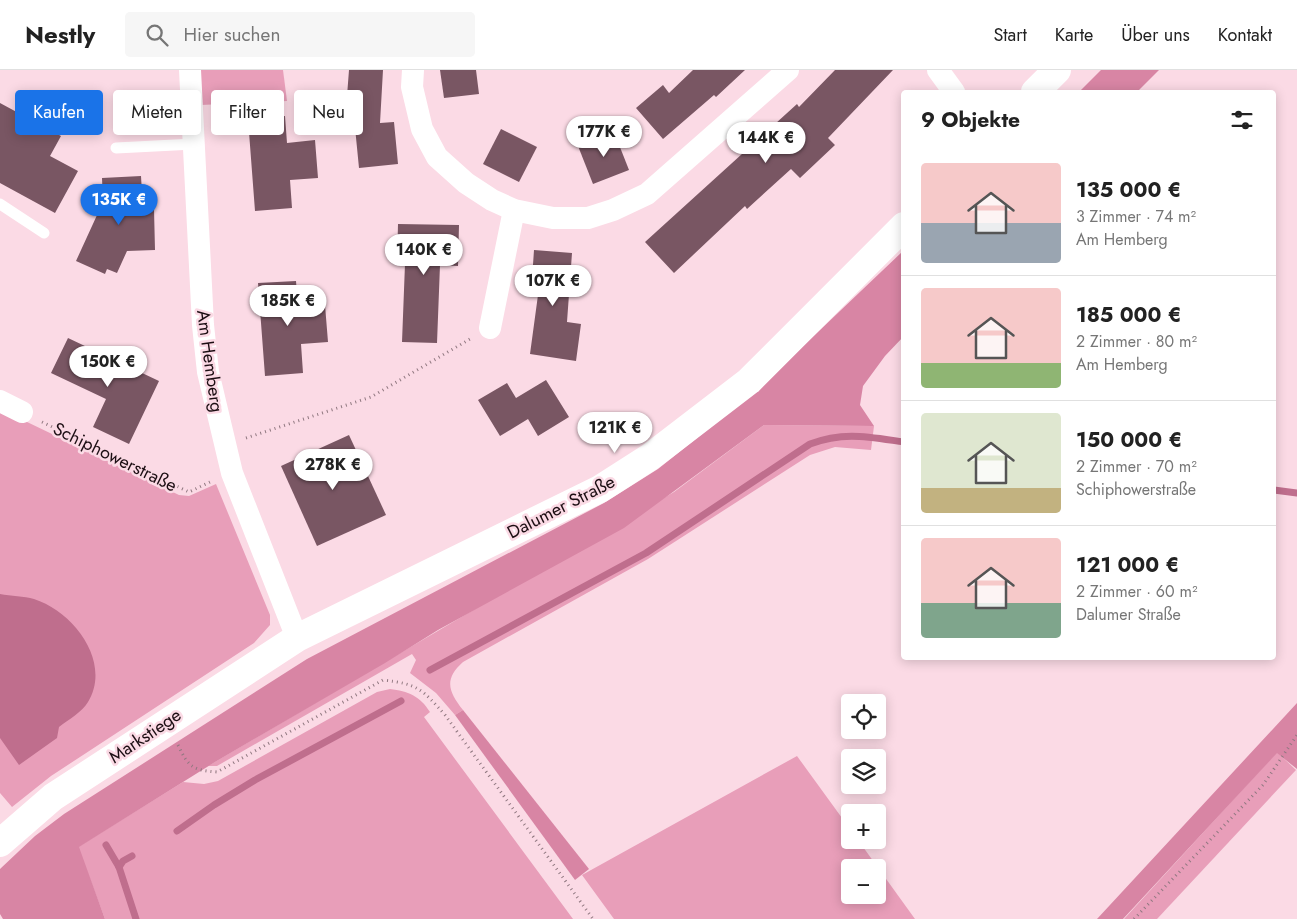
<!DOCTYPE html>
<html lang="de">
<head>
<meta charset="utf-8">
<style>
	:root { --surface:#fff; --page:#f6f6f6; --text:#222; --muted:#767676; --line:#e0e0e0; --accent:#1a73e8 }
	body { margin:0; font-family:Jost,sans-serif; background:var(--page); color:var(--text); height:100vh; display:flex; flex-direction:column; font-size:19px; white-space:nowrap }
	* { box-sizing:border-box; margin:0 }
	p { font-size:16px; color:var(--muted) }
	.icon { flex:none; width:28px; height:28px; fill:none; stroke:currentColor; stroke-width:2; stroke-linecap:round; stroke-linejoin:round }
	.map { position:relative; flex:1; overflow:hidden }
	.panel { position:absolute; left:901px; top:20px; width:375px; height:570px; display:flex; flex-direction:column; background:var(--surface); border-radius:5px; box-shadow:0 2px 12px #0003 }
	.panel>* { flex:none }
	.guide { position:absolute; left:15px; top:20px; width:475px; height:45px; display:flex; gap:10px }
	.buttons { position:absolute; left:841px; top:624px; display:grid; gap:10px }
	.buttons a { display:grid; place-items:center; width:45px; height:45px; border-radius:5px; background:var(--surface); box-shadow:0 2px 12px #0003; font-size:25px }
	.price { position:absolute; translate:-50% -42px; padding:0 11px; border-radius:18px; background:#fff; color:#222; font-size:16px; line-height:32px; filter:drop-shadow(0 1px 2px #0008) }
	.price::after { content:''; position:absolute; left:50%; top:30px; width:15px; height:11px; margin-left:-8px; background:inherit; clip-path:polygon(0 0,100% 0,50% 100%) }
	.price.on { background:var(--accent); color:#fff }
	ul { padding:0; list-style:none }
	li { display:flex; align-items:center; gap:15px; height:125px; padding:0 20px }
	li+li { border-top:1px solid var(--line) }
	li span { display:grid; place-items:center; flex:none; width:140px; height:100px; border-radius:5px; color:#555 }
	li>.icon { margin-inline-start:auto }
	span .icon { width:60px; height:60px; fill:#fffc; stroke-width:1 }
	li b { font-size:21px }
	h2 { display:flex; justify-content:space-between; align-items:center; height:60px; padding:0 20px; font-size:21px }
	.pill { padding:0 18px; border-radius:5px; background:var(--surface); box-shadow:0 2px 12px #0003; font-size:18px; line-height:45px }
	.pill.on { background:var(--accent); color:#fff }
	header { display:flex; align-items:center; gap:30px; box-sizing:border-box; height:70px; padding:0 25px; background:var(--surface); border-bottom:1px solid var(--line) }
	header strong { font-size:24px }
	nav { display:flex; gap:28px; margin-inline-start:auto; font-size:18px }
	.search { width:350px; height:45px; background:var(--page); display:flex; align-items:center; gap:12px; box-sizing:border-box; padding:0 18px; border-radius:5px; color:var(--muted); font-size:19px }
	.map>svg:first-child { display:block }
	.green { fill:#e89eb9; fill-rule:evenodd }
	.forest { fill:#d885a4 }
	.water { fill:#bf6e8d }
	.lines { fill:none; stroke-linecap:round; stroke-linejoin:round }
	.stream { stroke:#bf6e8d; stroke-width:7 }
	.building { fill:#795663 }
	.path { stroke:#907880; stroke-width:3; stroke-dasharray:1 4; stroke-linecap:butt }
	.service { stroke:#fff; stroke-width:11 }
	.minor { stroke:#fff; stroke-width:22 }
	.tertiary { stroke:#fff; stroke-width:28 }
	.labels { text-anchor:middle; stroke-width:5; stroke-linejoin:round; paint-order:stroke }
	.street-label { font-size:18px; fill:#1c0e13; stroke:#fbdae5 }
</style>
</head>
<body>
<header>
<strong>Nestly</strong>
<div class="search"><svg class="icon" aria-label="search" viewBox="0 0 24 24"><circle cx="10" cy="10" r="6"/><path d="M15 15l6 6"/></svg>Hier suchen</div>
<nav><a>Start</a><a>Karte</a><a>Über uns</a><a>Kontakt</a></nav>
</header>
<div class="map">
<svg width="1297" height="849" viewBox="0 0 1297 849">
	<rect width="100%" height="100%" fill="#fbdae5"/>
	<!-- green -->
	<g class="green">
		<path d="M200 0H283L287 31 201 35Z"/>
		<path d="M0 339 179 425 189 426 216 414 270 545V555L254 573 51 706 12 737 0 723Z"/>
		<path d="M764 355 874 356 871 380 835 377 810 385 648 489 463 592C444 609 448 621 463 640L455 645 436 623 410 603 416 590 412 584 217 696H208L674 422Z"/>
		<path d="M390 619C408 621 420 626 430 642L424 647 573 849H105L78 777 183 712 204 714 218 711 377 622Z"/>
		<path d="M1277 682 1296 700 1157 849H1124Z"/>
		<path d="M797 686 850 759V770H858L915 849H614L582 805ZM850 798H878V825H850Z"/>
	</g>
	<!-- forest -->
	<g class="forest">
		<path d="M1101 0H1159L1137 22H1079Z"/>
		<path d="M903 181 904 266 885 286 863 316 860 335 874 356 764 355 624 458 438 560 385 593 215 692 79 777 105 849H3L0 844V799L35 766 64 744 307 589 604 433 658 399 756 321Z"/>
		<path d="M1297 633V699L1277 683 1123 849H1097Z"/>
		<path d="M463 640 589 799 575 810 455 645Z"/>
	</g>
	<!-- water -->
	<path class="water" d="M0 524C11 526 24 526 34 529 74 542 112 592 88 632 82 642 68 650 59 657L57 668 19 695 0 668Z"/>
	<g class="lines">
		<!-- stream -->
		<g class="stream">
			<path d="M1274 420 1297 423"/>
			<path d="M430 600 646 483 810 374C844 361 869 367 904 372"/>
			<path d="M177 761 214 735 255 710 401 631"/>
			<path d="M106 775 119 797 136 849"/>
			<path d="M119 797 123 791 132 786"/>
		</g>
	</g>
	<!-- building -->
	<g class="building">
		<path d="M349 0H383L380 53 394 52 398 94 359 98 352 27 347 26Z"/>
		<path d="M440 0H476L479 24 444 28Z"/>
		<path d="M693 0H745L716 27 714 25 663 69 636 38 663 15 669 23Z"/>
		<path d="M835 0H893L828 68 835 75 800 108 791 99 747 139 745 136 674 203 645 172 797 34 799 37Z"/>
		<path d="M0 33 61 66 50 86 78 101 55 143 0 113Z"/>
		<path d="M285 46 287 73 315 70 318 108 290 110 292 138 255 141 248 49Z"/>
		<path d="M501 59 537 77 519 112 483 94Z"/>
		<path d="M614 62 629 100 593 114 578 76Z"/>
		<path d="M141 106 143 140 154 139 155 180 127 181 117 203 107 199 105 204 76 191 103 132 102 108Z"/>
		<path d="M398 154 459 155 458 196 440 195 437 273 402 272 405 194H397Z"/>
		<path d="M534 180 572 183 567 252 581 254 576 291 530 284 538 225 531 224Z"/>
		<path d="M296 211 298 237 325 235 328 272 301 274 303 303 265 306 258 213Z"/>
		<path d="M68 268 159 311 129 374 93 357 106 329 51 303Z"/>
		<path d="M546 310 569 347 538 366 528 349 500 366 478 330 507 313 516 328Z"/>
		<path d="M349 365 386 445 317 476 281 396Z"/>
	</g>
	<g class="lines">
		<!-- path -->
		<g class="path">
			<path d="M42 352 189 422 210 412"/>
			<path d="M246 368 371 327 470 269"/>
			<path d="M178 675C189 698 193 700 217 702L383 610C418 614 422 619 445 645L593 849"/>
			<path d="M1134 849 1263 715 1297 665"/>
		</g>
		<!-- service -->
		<g class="service">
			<path d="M116 78 194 74"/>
			<path d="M0 134 44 163"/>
		</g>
		<!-- minor -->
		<g class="minor">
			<path d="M190 0 203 255 208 302 232 403 297 568"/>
			<path d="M413 0 412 17 422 59 437 87 466 113 492 130 514 140 553 148H588L613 140 647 124 788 0"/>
			<path d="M938 0 954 22"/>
			<path d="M490 258 514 140"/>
			<path d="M0 331 22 342"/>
		</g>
		<!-- tertiary -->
		<g class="tertiary">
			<path d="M1035 22 1057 0"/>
			<path d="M0 773 53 727 297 568 600 419 650 387 749 311 904 156"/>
		</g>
	</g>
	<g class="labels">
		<!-- street labels -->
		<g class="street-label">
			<text transform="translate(210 291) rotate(82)" y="6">Am Hemberg</text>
			<text transform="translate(115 387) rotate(26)" y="6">Schiphowerstraße</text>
			<text transform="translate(561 437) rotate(-27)" y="6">Dalumer Straße</text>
			<text transform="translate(145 666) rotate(-34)" y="6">Markstiege</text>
		</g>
	</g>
</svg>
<div class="buttons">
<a><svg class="icon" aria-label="locate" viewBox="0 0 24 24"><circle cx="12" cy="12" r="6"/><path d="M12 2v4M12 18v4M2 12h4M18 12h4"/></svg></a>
<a><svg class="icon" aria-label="layers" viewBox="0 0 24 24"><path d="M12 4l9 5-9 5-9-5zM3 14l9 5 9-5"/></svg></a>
<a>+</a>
<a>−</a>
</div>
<b class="price" style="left:604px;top:88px">177K €</b>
<b class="price" style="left:766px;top:94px">144K €</b>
<b class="price on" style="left:119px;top:156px">135K €</b>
<b class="price" style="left:424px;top:206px">140K €</b>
<b class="price" style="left:553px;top:237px">107K €</b>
<b class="price" style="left:288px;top:257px">185K €</b>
<b class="price" style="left:108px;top:318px">150K €</b>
<b class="price" style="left:615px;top:384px">121K €</b>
<b class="price" style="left:333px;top:421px">278K €</b>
<div class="guide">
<a class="pill on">Kaufen</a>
<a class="pill">Mieten</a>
<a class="pill">Filter</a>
<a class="pill">Neu</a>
</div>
<section class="panel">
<h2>9 Objekte<svg class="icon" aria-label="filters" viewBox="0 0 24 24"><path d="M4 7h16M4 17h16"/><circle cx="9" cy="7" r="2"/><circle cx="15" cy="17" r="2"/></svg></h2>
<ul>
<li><span style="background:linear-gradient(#f6c9c9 60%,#9aa5b1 0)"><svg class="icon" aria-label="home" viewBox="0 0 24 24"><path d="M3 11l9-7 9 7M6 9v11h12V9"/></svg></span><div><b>135 000 €</b><p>3 Zimmer · 74 m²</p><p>Am Hemberg</p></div></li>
<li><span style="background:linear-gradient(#f6c9c9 75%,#8fb573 0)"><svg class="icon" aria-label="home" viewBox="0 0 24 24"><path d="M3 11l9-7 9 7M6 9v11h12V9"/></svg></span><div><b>185 000 €</b><p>2 Zimmer · 80 m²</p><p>Am Hemberg</p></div></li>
<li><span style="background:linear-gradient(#dfe7d0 75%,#c2b280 0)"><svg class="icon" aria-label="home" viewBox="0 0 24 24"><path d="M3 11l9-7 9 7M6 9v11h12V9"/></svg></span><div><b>150 000 €</b><p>2 Zimmer · 70 m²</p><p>Schiphowerstraße</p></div></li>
<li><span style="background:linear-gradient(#f6c9c9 65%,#7fa58c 0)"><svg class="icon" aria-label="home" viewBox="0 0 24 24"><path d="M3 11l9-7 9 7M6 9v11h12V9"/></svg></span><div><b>121 000 €</b><p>2 Zimmer · 60 m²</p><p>Dalumer Straße</p></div></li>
</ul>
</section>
</div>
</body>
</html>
